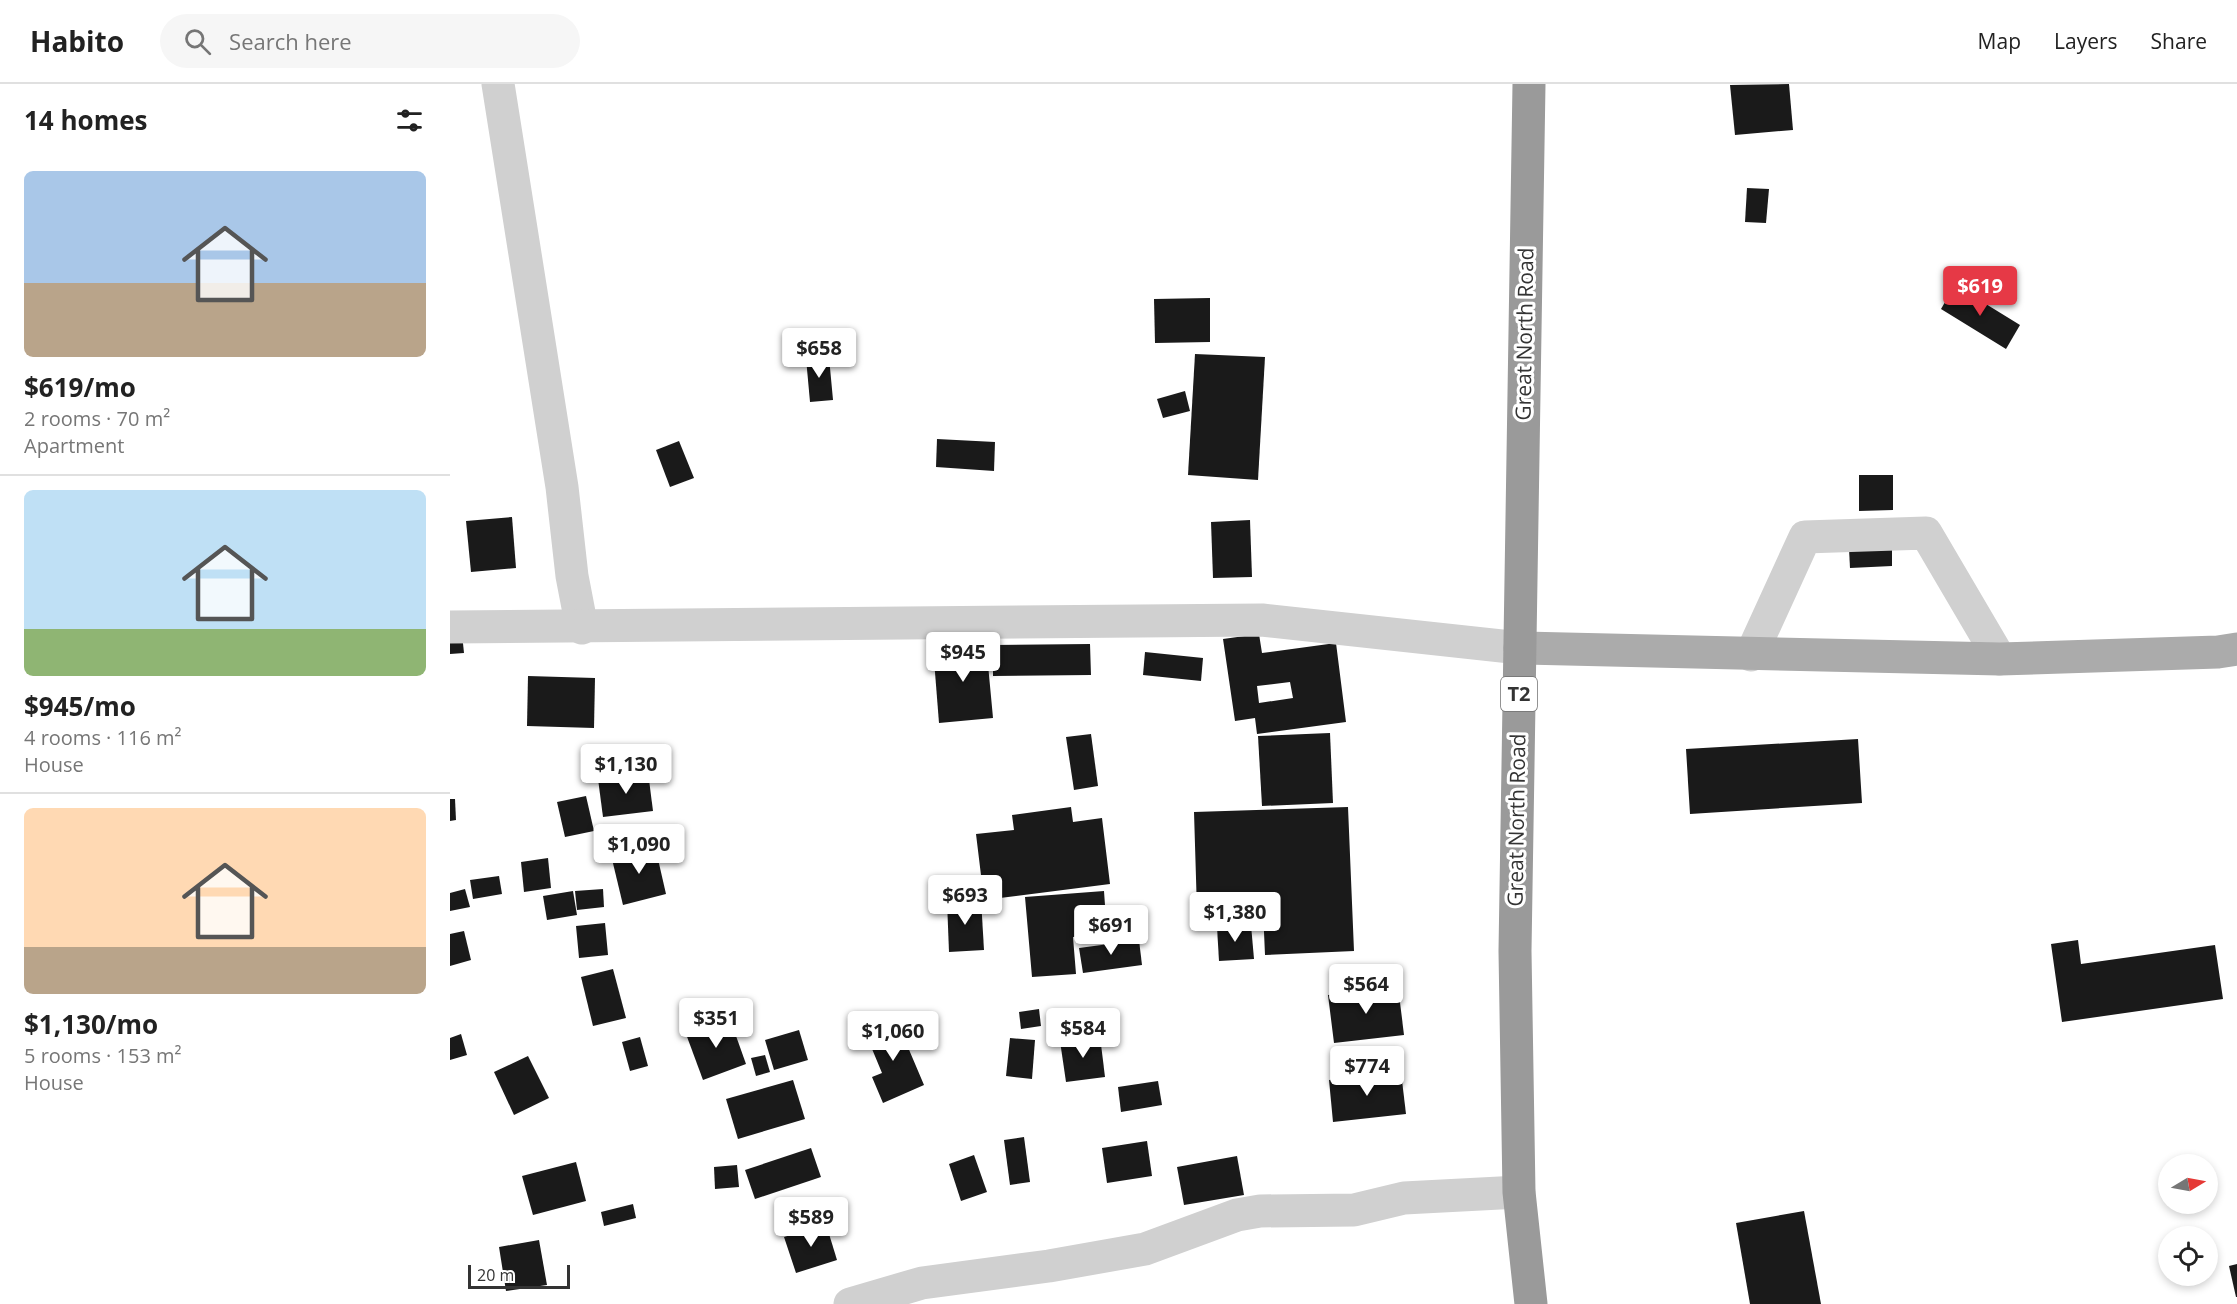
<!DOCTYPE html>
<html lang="en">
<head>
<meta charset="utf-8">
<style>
	:root { --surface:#fff; --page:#f6f6f6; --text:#222; --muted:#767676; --line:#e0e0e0; --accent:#e63946 }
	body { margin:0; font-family:"Open Sans",sans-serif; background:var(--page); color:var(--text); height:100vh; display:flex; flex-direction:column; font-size:22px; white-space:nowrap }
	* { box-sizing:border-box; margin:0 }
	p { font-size:20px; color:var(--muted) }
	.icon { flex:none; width:33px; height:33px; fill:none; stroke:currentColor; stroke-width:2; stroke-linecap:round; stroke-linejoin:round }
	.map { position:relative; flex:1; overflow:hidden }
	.panel { display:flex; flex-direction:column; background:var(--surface); width:450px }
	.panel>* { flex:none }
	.needle { width:39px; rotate:80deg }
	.fabs { position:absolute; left:1708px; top:1070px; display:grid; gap:12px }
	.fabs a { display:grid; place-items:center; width:60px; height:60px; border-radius:50%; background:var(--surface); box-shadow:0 3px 9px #0003; font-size:30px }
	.scale { position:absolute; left:18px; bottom:15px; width:102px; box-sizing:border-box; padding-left:6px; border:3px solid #333; border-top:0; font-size:16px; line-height:21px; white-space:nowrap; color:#333; -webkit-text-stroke:4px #fff; paint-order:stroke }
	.price { position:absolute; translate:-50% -51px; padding:0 14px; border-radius:6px; background:#fff; color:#222; font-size:20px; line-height:39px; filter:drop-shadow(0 2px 3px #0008) }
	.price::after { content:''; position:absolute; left:50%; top:36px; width:18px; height:14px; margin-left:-9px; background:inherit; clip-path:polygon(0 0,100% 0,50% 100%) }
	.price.selected { background:var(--accent); color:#fff }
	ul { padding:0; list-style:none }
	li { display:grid; align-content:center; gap:12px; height:318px; padding:0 24px }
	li+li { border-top:2px solid var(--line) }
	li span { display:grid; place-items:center; height:186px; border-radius:9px; color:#555 }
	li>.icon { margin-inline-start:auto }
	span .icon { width:108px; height:108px; fill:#fffc; stroke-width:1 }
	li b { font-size:26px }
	h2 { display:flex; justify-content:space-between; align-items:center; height:72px; padding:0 24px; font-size:26px }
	header { display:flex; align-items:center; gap:36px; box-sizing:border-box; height:84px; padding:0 30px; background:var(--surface); border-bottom:2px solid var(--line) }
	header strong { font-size:28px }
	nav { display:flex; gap:33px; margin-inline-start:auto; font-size:21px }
	.search { width:420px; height:54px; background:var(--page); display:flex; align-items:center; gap:15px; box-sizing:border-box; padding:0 21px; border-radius:33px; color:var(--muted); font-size:22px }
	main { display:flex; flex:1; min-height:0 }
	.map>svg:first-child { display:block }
	.building { fill:#1a1a1a; fill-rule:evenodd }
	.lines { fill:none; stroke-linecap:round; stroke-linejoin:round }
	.minor { stroke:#d0d0d0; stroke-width:33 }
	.major { stroke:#ababab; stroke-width:33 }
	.highway { stroke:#9a9a9a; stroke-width:33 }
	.labels { text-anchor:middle; stroke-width:6; stroke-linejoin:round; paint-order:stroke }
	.shield { fill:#fff; stroke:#707070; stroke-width:1.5 }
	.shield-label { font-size:20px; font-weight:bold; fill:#333 }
	.street-label { font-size:21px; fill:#333; stroke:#fff }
</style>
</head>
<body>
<header>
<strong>Habito</strong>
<div class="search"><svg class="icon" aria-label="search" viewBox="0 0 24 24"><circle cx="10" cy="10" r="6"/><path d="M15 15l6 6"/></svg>Search here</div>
<nav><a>Map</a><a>Layers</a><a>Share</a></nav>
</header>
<main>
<section class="panel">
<h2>14 homes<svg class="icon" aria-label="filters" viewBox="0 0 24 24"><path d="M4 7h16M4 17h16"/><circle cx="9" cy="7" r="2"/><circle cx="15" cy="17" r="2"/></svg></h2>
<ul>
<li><span style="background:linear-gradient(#a9c7e8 60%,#b9a48a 0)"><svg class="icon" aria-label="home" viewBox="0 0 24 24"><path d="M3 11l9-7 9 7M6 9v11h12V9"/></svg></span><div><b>$619/mo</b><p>2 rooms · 70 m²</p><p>Apartment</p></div></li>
<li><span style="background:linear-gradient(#bfe0f5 75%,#8fb573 0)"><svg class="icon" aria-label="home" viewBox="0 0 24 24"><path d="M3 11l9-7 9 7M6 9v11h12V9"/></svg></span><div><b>$945/mo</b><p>4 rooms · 116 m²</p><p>House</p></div></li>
<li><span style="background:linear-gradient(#ffd9b3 75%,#b9a48a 0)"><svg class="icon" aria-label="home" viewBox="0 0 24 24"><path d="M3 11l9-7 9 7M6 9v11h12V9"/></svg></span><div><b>$1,130/mo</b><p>5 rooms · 153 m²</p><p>House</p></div></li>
</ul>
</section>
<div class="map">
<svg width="1787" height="1220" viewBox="0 0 1787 1220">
	<rect width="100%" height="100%" fill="#fff"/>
	<!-- building -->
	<g class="building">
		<path d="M1339 0 1343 46 1285 51 1280 1Z"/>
		<path d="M1297 104 1319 105 1316 139 1295 138Z"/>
		<path d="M1505 201 1570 241 1556 265 1491 225Z"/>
		<path d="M760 214V258L705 259 704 215Z"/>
		<path d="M745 270 815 273 808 396 738 391Z"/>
		<path d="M379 273 383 316 360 318 356 274Z"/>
		<path d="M735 307 740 327 713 334 707 315Z"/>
		<path d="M487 355 545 358 544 387 486 383Z"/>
		<path d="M229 357 244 394 220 403 206 366Z"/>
		<path d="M1409 391H1443V426L1409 427Z"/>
		<path d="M62 433 66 484 21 488 16 437Z"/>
		<path d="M800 436 802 493 763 494 761 438Z"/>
		<path d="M1442 463V482L1400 484 1399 465Z"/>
		<path d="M12 550 14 569 0 570V552Z"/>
		<path d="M809 550 812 569 886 559 896 638 807 650 805 634 785 637 773 555ZM840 598 843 614 809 619 807 602Z"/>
		<path d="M536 559 543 634 489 639 483 563Z"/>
		<path d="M640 560 641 591 543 592V561Z"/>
		<path d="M695 568 753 574 751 597 693 591Z"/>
		<path d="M78 592 145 594 144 644 77 642Z"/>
		<path d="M880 649 883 719 812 722 808 652Z"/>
		<path d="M641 650 648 702 624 706 616 653Z"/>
		<path d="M1408 655 1412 719 1240 730 1236 665Z"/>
		<path d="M198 688 203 727 153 733 148 695Z"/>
		<path d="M136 712 144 747 115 753 107 718Z"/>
		<path d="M0 715H5L6 736 0 737Z"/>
		<path d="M621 723 623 738 652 734 660 800 534 816 526 750 564 746 562 731Z"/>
		<path d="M898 723 904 867 815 871 813 825 747 827 744 728Z"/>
		<path d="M205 762 216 810 173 821 161 771Z"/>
		<path d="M98 774 101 804 74 808 71 778Z"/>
		<path d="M49 792 52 810 23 815 20 796Z"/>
		<path d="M15 805 20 823 0 827V809Z"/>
		<path d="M153 805 154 823 127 826 125 807Z"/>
		<path d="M123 807 127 831 97 836 93 812Z"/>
		<path d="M654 807 657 850 623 853 626 890 582 893 575 813Z"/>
		<path d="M531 815 534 866 499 868 497 817Z"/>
		<path d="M155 839 158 871 129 874 126 842Z"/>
		<path d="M801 841 804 875 769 877 767 843Z"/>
		<path d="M14 847 21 876 0 882V850Z"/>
		<path d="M689 856 692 881 633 889 629 864Z"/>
		<path d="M1628 856 1631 880 1765 861 1773 915 1612 938 1601 860Z"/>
		<path d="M163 885 176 934 143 942 131 893Z"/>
		<path d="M948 902 954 951 884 959 878 911Z"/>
		<path d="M589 925 591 942 571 945 569 928Z"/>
		<path d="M280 935 296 980 253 996 236 950Z"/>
		<path d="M446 935 474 1001 433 1019 422 993 432 989 415 948Z"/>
		<path d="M349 946 358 976 324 986 315 956Z"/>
		<path d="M11 950 17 971 0 976V954Z"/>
		<path d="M650 952 655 993 616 998 610 957Z"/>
		<path d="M190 953 198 982 180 987 172 958Z"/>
		<path d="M560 954 585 956 582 995 556 992Z"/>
		<path d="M315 971 320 988 306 992 301 974Z"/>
		<path d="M78 972 99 1014 64 1031 44 988Z"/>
		<path d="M951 988 956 1030 883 1038 879 996Z"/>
		<path d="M343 996 355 1035 288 1055 276 1015Z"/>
		<path d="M708 997 712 1021 671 1028 668 1003Z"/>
		<path d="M574 1053 580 1098 560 1101 554 1056Z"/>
		<path d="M697 1057 702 1092 657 1099 652 1064Z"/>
		<path d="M361 1064 371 1093 305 1115 295 1086Z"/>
		<path d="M524 1071 537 1108 511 1117 499 1080Z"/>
		<path d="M787 1072 794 1111 734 1121 727 1083Z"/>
		<path d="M126 1078 136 1117 83 1131 72 1092Z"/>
		<path d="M287 1081 289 1103 265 1105 264 1083Z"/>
		<path d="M183 1120 186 1134 154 1142 151 1128Z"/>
		<path d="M1354 1127 1371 1220H1300L1286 1139Z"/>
		<path d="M376 1140 387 1176 346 1189 334 1153Z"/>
		<path d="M89 1156 97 1201 56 1207 49 1163Z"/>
		<path d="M1787 1180V1213H1786L1779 1182Z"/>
	</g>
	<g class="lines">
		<!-- minor -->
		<g class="minor">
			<path d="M48 0 112 403 122 492 132 544"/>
			<path d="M0 543 812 536 1070 564"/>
			<path d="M1301 571 1355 453 1476 449 1550 575"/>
			<path d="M400 1220 472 1199 599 1182 695 1165 787 1131 810 1127 904 1126 954 1114 1069 1108"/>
		</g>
		<!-- major -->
		<path class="major" d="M1070 564 1550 575 1768 568 1787 565"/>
		<!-- highway -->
		<path class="highway" d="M1079 0 1065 867 1069 1108 1081 1220"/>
	</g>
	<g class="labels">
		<!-- shield labels -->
		<rect class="shield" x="1051" y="593" width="36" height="34" rx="4.5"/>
		<g class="shield-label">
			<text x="1069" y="617">T2</text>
		</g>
		<!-- street labels -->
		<g class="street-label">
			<text transform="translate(1075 250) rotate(-89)" y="7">Great North Road</text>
			<text transform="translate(1067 736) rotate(-89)" y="7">Great North Road</text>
		</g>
	</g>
</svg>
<div class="fabs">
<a><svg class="needle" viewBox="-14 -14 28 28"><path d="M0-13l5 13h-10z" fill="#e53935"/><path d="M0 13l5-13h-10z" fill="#767676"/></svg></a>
<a><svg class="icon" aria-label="locate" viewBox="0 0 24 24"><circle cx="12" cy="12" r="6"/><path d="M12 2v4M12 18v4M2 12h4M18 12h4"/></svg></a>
</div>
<div class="scale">20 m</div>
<b class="price selected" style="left:1530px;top:233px">$619</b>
<b class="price" style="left:369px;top:295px">$658</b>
<b class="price" style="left:513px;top:599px">$945</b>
<b class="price" style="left:176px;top:711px">$1,130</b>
<b class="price" style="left:189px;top:791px">$1,090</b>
<b class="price" style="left:515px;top:842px">$693</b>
<b class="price" style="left:785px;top:859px">$1,380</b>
<b class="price" style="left:661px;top:872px">$691</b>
<b class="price" style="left:916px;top:931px">$564</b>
<b class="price" style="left:266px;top:965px">$351</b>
<b class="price" style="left:633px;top:975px">$584</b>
<b class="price" style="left:443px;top:978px">$1,060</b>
<b class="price" style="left:917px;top:1013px">$774</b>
<b class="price" style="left:361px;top:1164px">$589</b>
</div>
</main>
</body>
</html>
